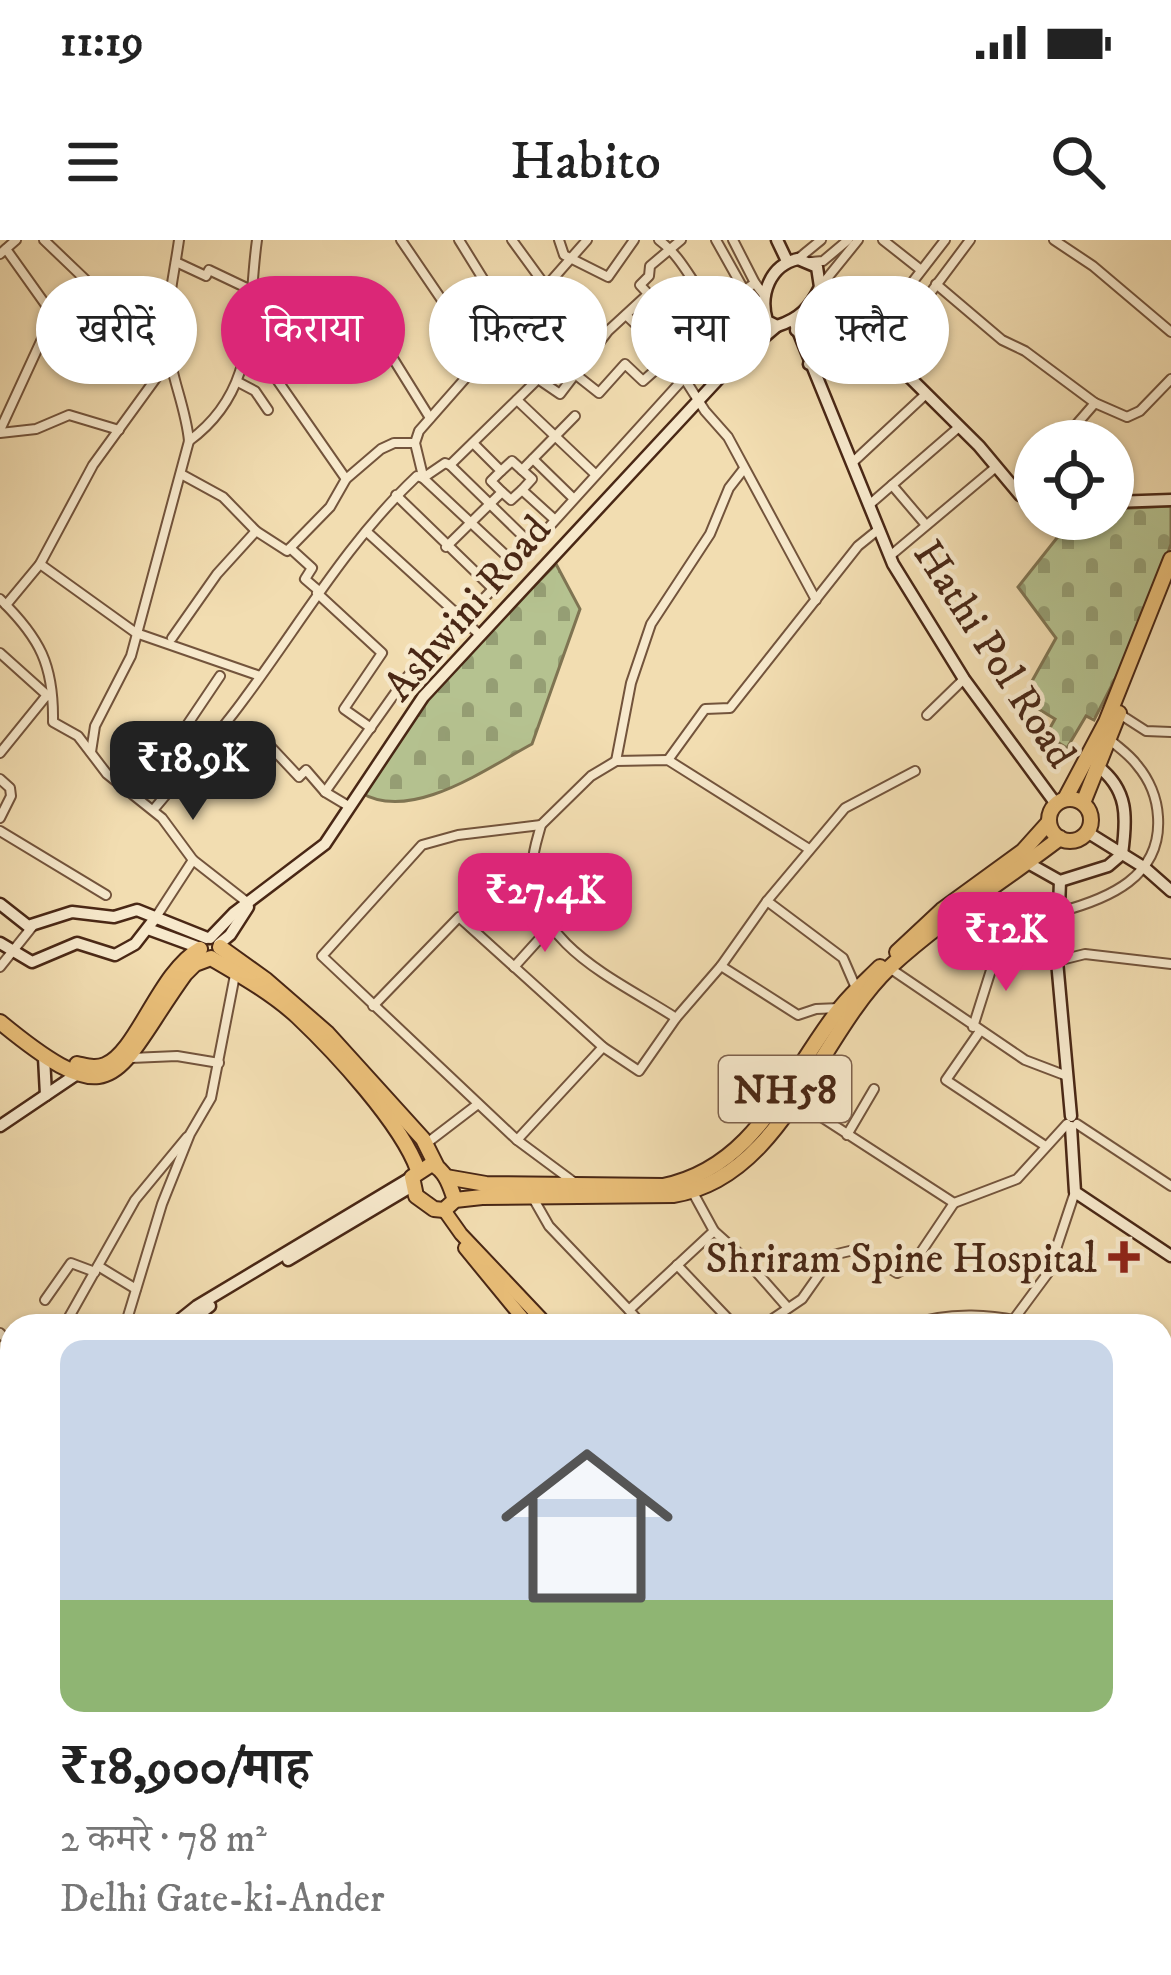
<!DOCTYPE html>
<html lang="hi">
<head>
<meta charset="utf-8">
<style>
	:root { --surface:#fff; --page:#f6f6f6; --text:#222; --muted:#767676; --accent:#db2777 }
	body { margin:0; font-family:"IM FELL DW Pica","Noto Serif Devanagari",serif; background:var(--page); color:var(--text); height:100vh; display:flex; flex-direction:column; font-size:45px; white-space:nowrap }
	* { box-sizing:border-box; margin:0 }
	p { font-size:39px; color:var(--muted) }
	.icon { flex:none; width:66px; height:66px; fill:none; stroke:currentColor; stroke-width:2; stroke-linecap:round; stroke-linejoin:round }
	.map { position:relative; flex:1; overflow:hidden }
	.panel { position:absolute; left:0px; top:1074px; width:1173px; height:663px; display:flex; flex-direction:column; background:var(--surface); border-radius:36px 36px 0 0; box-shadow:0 3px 9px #0004 }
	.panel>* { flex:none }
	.guide { position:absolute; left:36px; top:36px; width:1101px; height:108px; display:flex; gap:24px }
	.tools { position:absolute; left:1014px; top:180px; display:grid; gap:24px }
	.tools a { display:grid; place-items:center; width:120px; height:120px; border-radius:50%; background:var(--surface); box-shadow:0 3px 9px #0004; font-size:60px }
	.price { position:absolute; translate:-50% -102px; padding:0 27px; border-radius:24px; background:var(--accent); color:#fff; font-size:39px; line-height:78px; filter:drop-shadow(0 3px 6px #0008) }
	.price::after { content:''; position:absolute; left:50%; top:72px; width:36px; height:27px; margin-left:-18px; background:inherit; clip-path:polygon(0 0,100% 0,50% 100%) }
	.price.on { background:#222; color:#fff }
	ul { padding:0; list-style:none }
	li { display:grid; align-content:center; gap:24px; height:636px; padding:0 60px }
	li span { display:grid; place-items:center; height:372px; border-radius:24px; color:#555 }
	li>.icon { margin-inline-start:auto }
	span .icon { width:216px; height:216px; fill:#fffc; stroke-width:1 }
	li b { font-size:51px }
	.chip { padding:0 42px; border-radius:54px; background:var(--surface); box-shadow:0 3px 9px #0004; font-size:42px; line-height:108px }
	.chip.on { background:var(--accent); color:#fff }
	.status { display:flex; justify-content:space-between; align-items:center; height:84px; padding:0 60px; background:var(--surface); direction:ltr }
	.status svg { height:33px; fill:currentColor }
	header { display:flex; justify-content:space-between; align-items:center; height:156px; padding:0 60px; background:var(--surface); font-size:54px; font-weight:600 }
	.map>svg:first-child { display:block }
	.cemetery { fill:url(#cemetery-stones); stroke:#7f7452; stroke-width:3 }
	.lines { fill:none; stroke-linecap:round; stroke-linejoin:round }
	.street-casing { stroke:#73543c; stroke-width:12 }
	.secondary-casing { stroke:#492715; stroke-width:15 }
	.primary-casing { stroke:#492715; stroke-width:16 }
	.highway-casing { stroke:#492715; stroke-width:18 }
	.street { stroke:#f7e9cc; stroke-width:8 }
	.secondary { stroke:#f7e9cc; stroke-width:10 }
	.primary { stroke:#e9be78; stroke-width:12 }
	.highway { stroke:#e9be78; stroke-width:14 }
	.poi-dot { fill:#8f2418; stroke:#f7e9cc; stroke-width:4.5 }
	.labels { text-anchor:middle; stroke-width:9; stroke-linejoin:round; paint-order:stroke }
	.shield { fill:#f7e9cc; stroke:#7d614c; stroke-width:3 }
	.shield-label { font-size:39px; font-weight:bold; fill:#492715 }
	.street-label { font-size:42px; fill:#492715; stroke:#f7e9cc }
	.poi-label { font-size:42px; fill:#492715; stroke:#f7e9cc; text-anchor:end }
</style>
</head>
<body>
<div class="status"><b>11:19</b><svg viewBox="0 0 49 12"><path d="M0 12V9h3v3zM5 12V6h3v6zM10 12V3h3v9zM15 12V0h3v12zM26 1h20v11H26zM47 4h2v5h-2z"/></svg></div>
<header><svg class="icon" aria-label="menu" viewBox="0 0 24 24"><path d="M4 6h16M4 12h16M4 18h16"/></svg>Habito<svg class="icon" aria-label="search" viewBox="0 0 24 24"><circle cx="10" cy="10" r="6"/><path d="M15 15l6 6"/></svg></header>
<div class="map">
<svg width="1171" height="1735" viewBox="0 0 1171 1735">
	<defs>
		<pattern id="cemetery-stones" width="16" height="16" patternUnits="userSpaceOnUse" patternTransform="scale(3)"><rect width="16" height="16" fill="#b5c290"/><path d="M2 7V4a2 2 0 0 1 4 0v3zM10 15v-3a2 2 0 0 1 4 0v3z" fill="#959e74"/></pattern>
	</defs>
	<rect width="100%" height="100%" fill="#f2ddb1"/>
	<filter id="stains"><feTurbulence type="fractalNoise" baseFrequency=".00167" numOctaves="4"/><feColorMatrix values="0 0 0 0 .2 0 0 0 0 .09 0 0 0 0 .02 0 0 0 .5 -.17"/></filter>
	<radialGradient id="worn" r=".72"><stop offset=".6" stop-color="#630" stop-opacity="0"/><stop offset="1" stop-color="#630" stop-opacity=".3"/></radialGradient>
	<!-- cemetery -->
	<g class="cemetery">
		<path d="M1171 266V304L1161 333 1130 410 1094 480 1086 476 1067 508 1046 495 1055 479 1022 459 1056 398 1018 347 1068 284V279H1113V269Z"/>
		<path d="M556 324 580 369 532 504C487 528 410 584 360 552L433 447Z"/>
	</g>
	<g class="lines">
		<!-- street casing -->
		<g class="street-casing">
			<g id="street">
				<path d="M44 0 91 45"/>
				<path d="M401 0 482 119"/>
				<path d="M459 0 511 84"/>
				<path d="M512 0 547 48"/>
				<path d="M559 0 564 15 608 37 634 0"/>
				<path d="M659 0C691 24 694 58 730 79L727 92"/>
				<path d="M681 0 650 26 649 36 640 45 690 99 672 119 705 171 728 197 816 360"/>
				<path d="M716 0 744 50"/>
				<path d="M733 0 755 43"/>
				<path d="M883 0 921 30"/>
				<path d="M1054 0 1093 26 1171 92"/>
				<path d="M0 14 16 0"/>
				<path d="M799 18 821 0"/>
				<path d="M176 22 206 36 209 30 251 50"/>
				<path d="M811 22 823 21 848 0"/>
				<path d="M554 40 577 64"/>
				<path d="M936 44 1002 100 1025 111 1095 163 1127 177 1140 171 1171 139"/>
				<path d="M820 47 858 0"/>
				<path d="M626 75 671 118"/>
				<path d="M371 83 430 178"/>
				<path d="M47 88C86 100 122 116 160 132"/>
				<path d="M870 97 945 0"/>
				<path d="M551 108 577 97 594 109"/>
				<path d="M887 111 970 0"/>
				<path d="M266 112 273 134 346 239"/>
				<path d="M711 113 690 99C708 75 731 59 755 43L764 55"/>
				<path d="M575 134 599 153 625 124 643 141 670 117"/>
				<path d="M538 139 560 154 608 91 646 56"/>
				<path d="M238 142 255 151 268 170"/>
				<path d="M517 160 595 234"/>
				<path d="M0 190 53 75 6 9"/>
				<path d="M0 193 36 189 69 175 119 190"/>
				<path d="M189 201C260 149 246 77 257 0"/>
				<path d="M1062 201 1095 163"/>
				<path d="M533 219 573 258"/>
				<path d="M852 223 926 154"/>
				<path d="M450 225 532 305"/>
				<path d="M522 230 532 239 522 250 554 279"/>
				<path d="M501 231 512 221 522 230 575 176"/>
				<path d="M181 234 223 257 256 291 287 311 330 267 346 239 381 209 394 203H415"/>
				<path d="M423 236 415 203 419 191 587 0"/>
				<path d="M423 238 515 324"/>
				<path d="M892 245 926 285"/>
				<path d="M1014 247 1035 225"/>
				<path d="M502 252 511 260 522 250"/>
				<path d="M396 255 493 349"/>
				<path d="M869 265 959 187"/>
				<path d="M367 292 480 395"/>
				<path d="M446 307 502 252 491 241 501 231 473 203"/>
				<path d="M290 308 312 328 305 339 319 351"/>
				<path d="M890 316 996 227"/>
				<path d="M40 324 136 393 260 436"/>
				<path d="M317 353 382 413 344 469 371 488"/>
				<path d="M0 359C40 398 54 425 53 482L78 496 107 534 162 578 193 620 156 677"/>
				<path d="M6 365 40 324 93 225 170 119"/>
				<path d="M172 398 217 334 256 291"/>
				<path d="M0 413 48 456"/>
				<path d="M1118 473 1146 491 1171 492"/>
				<path d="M927 475 964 439"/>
				<path d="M224 486 259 513 269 505 299 537 306 530 325 552"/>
				<path d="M91 512 95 486 131 416 189 201C186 168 171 137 168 106 165 70 174 36 179 0"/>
				<path d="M0 513 47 455"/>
				<path d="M668 520 705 469 730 468 858 306 879 289"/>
				<path d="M616 521 631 443 651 384 710 294 729 248 743 230"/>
				<path d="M187 531 183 491 220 436"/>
				<path d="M0 539 10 548 11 556 0 578"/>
				<path d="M350 567 325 552 405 439 491 351 685 137"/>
				<path d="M154 569C183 534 214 500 242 462 299 386 347 302 417 236L423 238 445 223 450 225 538 139 551 108 539 101 519 74"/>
				<path d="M541 585C538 597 533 610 533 622 527 704 618 740 676 778"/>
				<path d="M0 591 106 655"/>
				<path d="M193 620 248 663"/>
				<path d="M767 661 721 726 798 775 816 769 840 768"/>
				<path d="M1059 672C1108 659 1162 637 1158 577 1157 558 1149 539 1137 525 1129 514 1119 508 1109 499"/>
				<path d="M947 682 999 708 1057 721 1085 714 1171 724"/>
				<path d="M0 727 32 687"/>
				<path d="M514 727 551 686"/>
				<path d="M891 729 1025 820 1067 836"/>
				<path d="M856 748 843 718 767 661 845 568 915 531"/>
				<path d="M373 766 459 677 603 807"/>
				<path d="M973 787 998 708"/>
				<path d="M980 791 946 840 1044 905"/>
				<path d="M131 818 177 816 219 823"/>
				<path d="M795 860 954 963 1017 939 1067 884"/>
				<path d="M1077 884 1171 946"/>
				<path d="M847 895 874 849"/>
				<path d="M517 900 322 716 422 605 458 595 541 585 591 536 616 521 668 520 809 609"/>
				<path d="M427 903 478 864"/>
				<path d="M575 943 517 900 603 807 639 831 676 778 721 726"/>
				<path d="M533 958 549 986 629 1070"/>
				<path d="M714 991 744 1018 788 1068"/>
				<path d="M677 1025 735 1086"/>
				<path d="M98 1026 136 1049"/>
				<path d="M45 1060 71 1023 95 1032"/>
				<path d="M1014 1079 1048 1033 1075 952"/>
				<path d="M64 1086 135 960 187 897"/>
				<path d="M125 1086 162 964 190 894 211 858 235 735"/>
				<path d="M643 1086 629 1070 714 991 691 949"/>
				<path d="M762 1086 802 1059 833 1015 858 1009 897 1033 913 1024 954 963"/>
				<path d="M906 1086C948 1071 995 1073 1038 1086"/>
				<path d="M0 1093 12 1105"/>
				<path d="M1161 1163 1171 1168"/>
				<path d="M0 1164 12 1149"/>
				<path d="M1161 1367 1171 1375"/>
				<path d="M0 1439 12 1443"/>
				<path d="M1161 1506 1171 1515"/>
				<path d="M0 1515 12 1519"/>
				<path d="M1161 1602 1171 1616"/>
				<path d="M1161 1672 1171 1660"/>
				<path d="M302 1725 335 1735"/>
				<path d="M697 1725 712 1735"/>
				<path d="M778 1725 794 1735"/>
				<path d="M33 1735 34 1725"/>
				<path d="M100 1735 127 1725"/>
				<path d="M355 1735 361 1725"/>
				<path d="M423 1735 429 1725"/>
				<path d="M488 1735 494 1725"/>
				<path d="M648 1735 654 1725"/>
				<path d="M903 1735 909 1725"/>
				<path d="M1108 1735 1116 1725"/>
			</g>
		</g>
		<!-- secondary casing -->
		<g class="secondary-casing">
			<g id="secondary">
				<path d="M777 0 787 21"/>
				<path d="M798 19 817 27 820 47C810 68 799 79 777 86L767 81C759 55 770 25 798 19Z"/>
				<path d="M794 81 893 324 964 439 1056 564"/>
				<path d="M796 90 836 91"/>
				<path d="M743 115 777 86"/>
				<path d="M809 124 836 91 854 86 865 93 979 206 1020 255 1035 262"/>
				<path d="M1113 262 1171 260"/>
				<path d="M1087 592 1145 628 1171 651"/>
				<path d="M1028 623 1060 641 1108 626 1122 614C1127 578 1129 549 1096 525"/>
				<path d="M1060 641 1057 721 1071 876"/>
				<path d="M0 664 28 686 72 672 114 677 137 670 207 698"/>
				<path d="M148 689 200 708"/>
				<path d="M210 698 234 673 325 604 423 457 723 134 764 70"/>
				<path d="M0 703 32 722 77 703 115 715 135 704 156 677"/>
				<path d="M219 704 230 695 248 667"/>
				<path d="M44 817 46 855"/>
				<path d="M0 886 77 834"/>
				<path d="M1071 887 1075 952 1171 1016"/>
				<path d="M288 1020 414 945"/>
				<path d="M172 1086 197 1066 412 937"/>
				<path d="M184 1086 210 1066"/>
				<path d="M0 1211 12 1204"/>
				<path d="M0 1225 12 1217"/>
				<path d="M175 1725 183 1735"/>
				<path d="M245 1735 252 1725"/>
			</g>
		</g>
		<!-- primary casing -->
		<g class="primary-casing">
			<g id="primary">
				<path d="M444 970 461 994 548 1086"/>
				<path d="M465 1008 529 1086"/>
				<path d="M1161 1399 1171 1400"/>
				<path d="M1161 1412 1171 1413"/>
			</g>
		</g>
		<!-- highway casing -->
		<g class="highway-casing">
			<g id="highway">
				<path d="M1065 559 1106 482 1171 319"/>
				<circle cx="1070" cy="580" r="21"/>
				<path d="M1083 563 1119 473"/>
				<path d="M220 707 266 740 327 793 423 899 436 925"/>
				<path d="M897 712 942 670 1023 611 1049 582"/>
				<path d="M0 782C119 880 113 834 185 734L195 724 211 718C240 735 272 753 297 776 335 812 401 883 418 930"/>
				<path d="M77 824C87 826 95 829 105 825 137 813 159 732 200 709"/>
				<path d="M446 937 486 944 663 946C757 927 787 835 841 767 853 752 867 740 880 727"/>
				<path d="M455 960C450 946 446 931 432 924L412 937 416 956 434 969 444 970 455 960 482 957 673 955C783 938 817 796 890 727 942 679 1004 641 1060 598"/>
			</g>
		</g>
		<!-- street -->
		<use href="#street" class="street"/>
		<!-- secondary -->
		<use href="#secondary" class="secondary"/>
		<!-- primary -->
		<use href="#primary" class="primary"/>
		<!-- highway -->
		<use href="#highway" class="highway"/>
	</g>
	<!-- markers -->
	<path class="poi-dot" d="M1118 999h12v12h12v12h-12v12h-12v-12h-12v-12h12z"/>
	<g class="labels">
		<!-- shield labels -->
		<rect class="shield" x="719" y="816" width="132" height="66" rx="9"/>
		<g class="shield-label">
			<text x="785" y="863">NH58</text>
		</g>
		<!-- street labels -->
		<g class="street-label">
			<text transform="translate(466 367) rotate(-49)" y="15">Ashwini Road</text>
			<text transform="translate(996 413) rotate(57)" y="15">Hathi Pol Road</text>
		</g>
		<!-- poi labels -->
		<g class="poi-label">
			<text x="1097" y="1032">Shriram Spine Hospital</text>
		</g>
	</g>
	<rect width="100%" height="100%" filter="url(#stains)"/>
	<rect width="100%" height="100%" fill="url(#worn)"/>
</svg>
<div class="tools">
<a><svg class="icon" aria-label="locate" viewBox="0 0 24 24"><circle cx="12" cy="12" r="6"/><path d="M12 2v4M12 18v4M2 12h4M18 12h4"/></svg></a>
</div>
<b class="price on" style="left:193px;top:583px">₹18.9K</b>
<b class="price" style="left:545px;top:715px">₹27.4K</b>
<b class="price" style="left:1006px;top:754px">₹12K</b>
<div class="guide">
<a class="chip">खरीदें</a>
<a class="chip on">किराया</a>
<a class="chip">फ़िल्टर</a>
<a class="chip">नया</a>
<a class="chip">फ़्लैट</a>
</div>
<section class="panel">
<ul>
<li><span style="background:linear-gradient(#c9d6e8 70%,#8fb573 0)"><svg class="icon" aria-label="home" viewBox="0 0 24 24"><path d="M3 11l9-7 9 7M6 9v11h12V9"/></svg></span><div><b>₹18,900/माह</b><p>2 कमरे · 78 m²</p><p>Delhi Gate-ki-Ander</p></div></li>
</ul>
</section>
</div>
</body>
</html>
